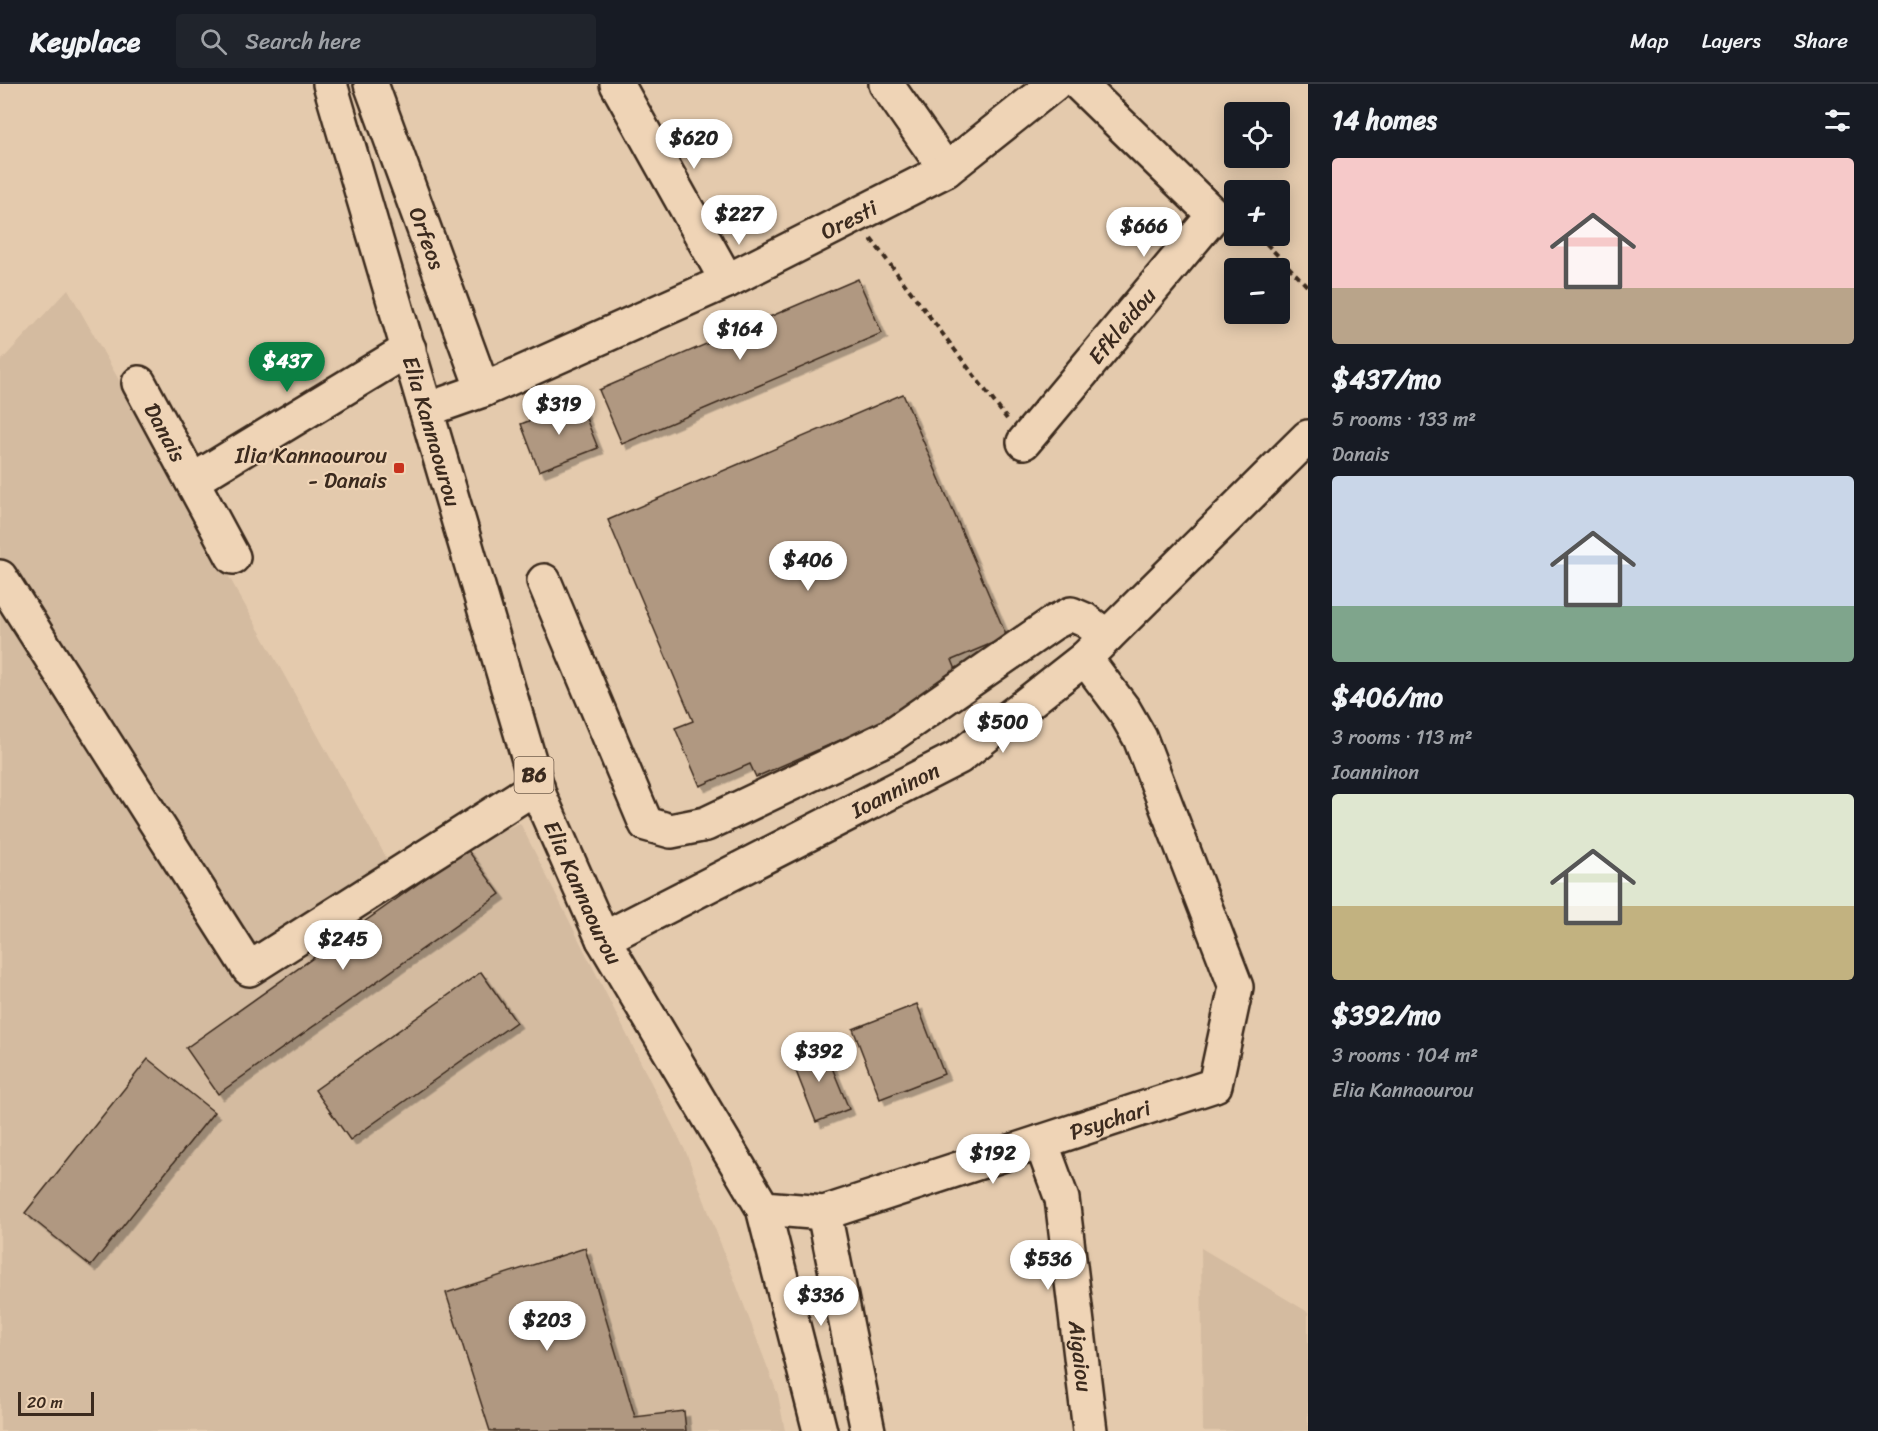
<!DOCTYPE html>
<html lang="en">
<head>
<meta charset="utf-8">
<style>
	:root { --surface:#171b24; --page:#20242c; --text:#f1f3f6; --muted:#9ea1a6; --line:#363941; --accent:#0b8043 }
	body { margin:0; font-family:Sriracha,sans-serif; background:var(--page); color:var(--text); height:100vh; display:flex; flex-direction:column; font-size:22px; white-space:nowrap }
	* { box-sizing:border-box; margin:0 }
	p { font-size:20px; color:var(--muted) }
	.icon { flex:none; width:33px; height:33px; fill:none; stroke:currentColor; stroke-width:2; stroke-linecap:round; stroke-linejoin:round }
	.map { position:relative; flex:1; overflow:hidden }
	.side { display:flex; flex-direction:column; background:var(--surface); width:570px }
	.side>* { flex:none }
	.controls { position:absolute; left:1224px; top:18px; display:grid; gap:12px }
	.controls a { display:grid; place-items:center; width:66px; height:66px; border-radius:6px; background:var(--surface); box-shadow:0 3px 15px #0003; font-size:30px }
	.scale { position:absolute; left:18px; bottom:15px; width:76px; box-sizing:border-box; padding-left:6px; border:3px solid #3b2a1e; border-top:0; font-size:16px; line-height:21px; white-space:nowrap; color:#3b2a1e; -webkit-text-stroke:4px #efd4b6; paint-order:stroke }
	.price { position:absolute; translate:-50% -51px; padding:0 14px; border-radius:21px; background:#fff; color:#222; font-size:20px; line-height:39px; filter:drop-shadow(0 2px 3px #0008) }
	.price::after { content:''; position:absolute; left:50%; top:36px; width:18px; height:14px; margin-left:-9px; background:inherit; clip-path:polygon(0 0,100% 0,50% 100%) }
	.price.on { background:var(--accent); color:#fff }
	ul { padding:0; list-style:none }
	li { display:grid; align-content:center; gap:12px; height:318px; padding:0 24px }
	li span { display:grid; place-items:center; height:186px; border-radius:6px; color:#555 }
	li>.icon { margin-inline-start:auto }
	span .icon { width:108px; height:108px; fill:#fffc; stroke-width:1 }
	li b { font-size:26px }
	h2 { display:flex; justify-content:space-between; align-items:center; height:72px; padding:0 24px; font-size:26px }
	header { display:flex; align-items:center; gap:36px; box-sizing:border-box; height:84px; padding:0 30px; background:var(--surface); border-bottom:2px solid var(--line) }
	header strong { font-size:28px }
	nav { display:flex; gap:33px; margin-inline-start:auto; font-size:21px }
	.search { width:420px; height:54px; background:var(--page); display:flex; align-items:center; gap:15px; box-sizing:border-box; padding:0 21px; border-radius:6px; color:var(--muted); font-size:22px }
	main { display:flex; flex:1; min-height:0 }
	.map>svg:first-child { display:block }
	.built { fill:#d4bba0 }
	.building { fill:#b09881; stroke:#3b2a1e; stroke-width:1.5; filter:url(#shadow) }
	.lines { fill:none; stroke-linecap:round; stroke-linejoin:round }
	.minor-casing { stroke:#3b2a1e; stroke-width:38 }
	.major-casing { stroke:#3b2a1e; stroke-width:38 }
	.path { stroke:#3b2a1e; stroke-width:4; stroke-dasharray:6 4.5; stroke-linecap:butt }
	.minor { stroke:#efd4b6; stroke-width:33 }
	.major { stroke:#efd4b6; stroke-width:33 }
	.poi-dot { fill:#c8321e; stroke:#efd4b6; stroke-width:2 }
	.labels { text-anchor:middle; stroke-width:4.5; stroke-linejoin:round; paint-order:stroke }
	.shield { fill:#efd4b6; stroke:#715d4c; stroke-width:1.5 }
	.shield-label { font-size:21px; font-weight:bold; fill:#3b2a1e }
	.street-label { font-size:22px; fill:#3b2a1e; stroke:#efd4b6 }
	.poi-label { font-size:22px; fill:#3b2a1e; stroke:#efd4b6; text-anchor:end }
</style>
</head>
<body>
<header>
<strong>Keyplace</strong>
<div class="search"><svg class="icon" aria-label="search" viewBox="0 0 24 24"><circle cx="10" cy="10" r="6"/><path d="M15 15l6 6"/></svg>Search here</div>
<nav><a>Map</a><a>Layers</a><a>Share</a></nav>
</header>
<main>
<div class="map">
<svg width="1308" height="1347" viewBox="0 0 1308 1347">
	<defs>
		<filter id="shadow"><feDropShadow dx="5.5" dy="5.5" stdDeviation="0" flood-color="#0004"/></filter>
	</defs>
	<rect width="100%" height="100%" fill="#e4caad"/>
	<filter id="ink" filterUnits="userSpaceOnUse"><feTurbulence type="fractalNoise" baseFrequency=".0167" numOctaves="2"/><feDisplacementMap in="SourceGraphic" scale="12" xChannelSelector="R" yChannelSelector="G"/><feConvolveMatrix kernelMatrix="1 2 1 2 8 2 1 2 1" color-interpolation-filters="sRGB"/></filter>
	<g filter="url(#ink)">
		<!-- built -->
		<g class="built">
			<path d="M68 205 396 791 520 739 686 1068 778 1311 785 1347H0V278Z"/>
			<path d="M1201 1164 1308 1228V1347H1203Z"/>
		</g>
		<!-- building -->
		<g class="building">
			<path d="M858 195 882 249 622 360 599 306Z"/>
			<path d="M903 310 1007 553 952 576 959 593 849 664 845 654 756 693 750 680 700 702 675 644 693 637 608 436Z"/>
			<path d="M579 317 598 364 539 387 521 340Z"/>
			<path d="M467 765 500 810 218 1010 186 964Z"/>
			<path d="M481 888 516 938 350 1056 315 1006Z"/>
			<path d="M917 920 944 990 880 1015 853 945Z"/>
			<path d="M822 959 849 1025 816 1038 790 972Z"/>
			<path d="M148 975 214 1028 91 1182 25 1129Z"/>
			<path d="M585 1164 635 1333 684 1327 686 1347H490L446 1209Z"/>
		</g>
		<g class="lines">
			<!-- minor casing -->
			<g class="minor-casing">
				<g id="minor">
					<path id="s1" d="M371 0 483 306"/>
					<path d="M617 0 727 197"/>
					<path d="M886 0 946 86"/>
					<path id="s2" d="M139 299 233 473"/>
					<path id="s3" d="M426 326 483 306 727 197 946 86 1054 0"/>
					<path id="s4" d="M1024 358 1214 131 1079 0"/>
					<path d="M192 397 409 265"/>
					<path d="M0 493 249 885 537 702"/>
					<path d="M544 497 646 740 671 747 706 740 889 653 1053 539 1071 530 1085 536 1107 552"/>
					<path id="s5" d="M603 855 959 673 1085 574 1308 353"/>
					<path id="s6" d="M1041 1058 1062 1115 1090 1347"/>
					<path id="s7" d="M763 1124 824 1129 1215 1001 1236 903 1140 654 1124 626 1085 574"/>
					<path d="M824 1129 868 1347"/>
				</g>
			</g>
			<!-- major casing -->
			<g class="major-casing">
				<g id="major">
					<path id="s8" d="M330 0 540 713 603 855 763 1124 820 1347"/>
				</g>
			</g>
			<!-- path -->
			<g class="path">
				<path d="M1259 152 1308 203"/>
				<path d="M871 155 1007 335"/>
			</g>
			<!-- minor -->
			<use href="#minor" class="minor"/>
			<!-- major -->
			<use href="#major" class="major"/>
		</g>
	</g>
	<!-- markers -->
	<rect class="poi-dot" x="393" y="378" width="12" height="12" rx="3"/>
	<g class="labels">
		<!-- shield labels -->
		<rect class="shield" x="514.5" y="673" width="39" height="36" rx="4.5"/>
		<g class="shield-label">
			<text x="534" y="698">B6</text>
		</g>
		<!-- street labels -->
		<g class="street-label">
			<text dy="8" stroke="none"><textPath href="#s3" startOffset="464">Oresti</textPath></text>
			<text dy="8" stroke="none"><textPath href="#s1" startOffset="164">Orfeos</textPath></text>
			<text dy="8" stroke="none"><textPath href="#s4" startOffset="152">Efkleidou</textPath></text>
			<text dy="8" stroke="none"><textPath href="#s8" startOffset="362">Elia Kannaourou</textPath></text>
			<text dy="8" stroke="none"><textPath href="#s2" startOffset="56">Danais</textPath></text>
			<text dy="8" stroke="none"><textPath href="#s5" startOffset="328">Ioanninon</textPath></text>
			<text dy="8" stroke="none"><textPath href="#s8" startOffset="848">Elia Kannaourou</textPath></text>
			<text dy="8" stroke="none"><textPath href="#s7" startOffset="362">Psychari</textPath></text>
			<text dy="8" stroke="none"><textPath href="#s6" startOffset="219">Aigaiou</textPath></text>
		</g>
		<!-- poi labels -->
		<g class="poi-label">
			<text x="387" y="379">Ilia Kannaourou<tspan x="387" dy="25">- Danais</tspan></text>
		</g>
	</g>
</svg>
<div class="controls">
<a><svg class="icon" aria-label="locate" viewBox="0 0 24 24"><circle cx="12" cy="12" r="6"/><path d="M12 2v4M12 18v4M2 12h4M18 12h4"/></svg></a>
<a>+</a>
<a>−</a>
</div>
<div class="scale">20 m</div>
<b class="price" style="left:694px;top:86px">$620</b>
<b class="price" style="left:739px;top:162px">$227</b>
<b class="price" style="left:1144px;top:174px">$666</b>
<b class="price" style="left:740px;top:277px">$164</b>
<b class="price on" style="left:287px;top:309px">$437</b>
<b class="price" style="left:559px;top:352px">$319</b>
<b class="price" style="left:808px;top:508px">$406</b>
<b class="price" style="left:1003px;top:670px">$500</b>
<b class="price" style="left:343px;top:887px">$245</b>
<b class="price" style="left:819px;top:999px">$392</b>
<b class="price" style="left:993px;top:1101px">$192</b>
<b class="price" style="left:1048px;top:1207px">$536</b>
<b class="price" style="left:821px;top:1243px">$336</b>
<b class="price" style="left:547px;top:1268px">$203</b>
</div>
<section class="side">
<h2>14 homes<svg class="icon" aria-label="filters" viewBox="0 0 24 24"><path d="M4 7h16M4 17h16"/><circle cx="9" cy="7" r="2"/><circle cx="15" cy="17" r="2"/></svg></h2>
<ul>
<li><span style="background:linear-gradient(#f6c9c9 70%,#b9a48a 0)"><svg class="icon" aria-label="home" viewBox="0 0 24 24"><path d="M3 11l9-7 9 7M6 9v11h12V9"/></svg></span><div><b>$437/mo</b><p>5 rooms · 133 m²</p><p>Danais</p></div></li>
<li><span style="background:linear-gradient(#c9d6e8 70%,#7fa58c 0)"><svg class="icon" aria-label="home" viewBox="0 0 24 24"><path d="M3 11l9-7 9 7M6 9v11h12V9"/></svg></span><div><b>$406/mo</b><p>3 rooms · 113 m²</p><p>Ioanninon</p></div></li>
<li><span style="background:linear-gradient(#dfe7d0 60%,#c2b280 0)"><svg class="icon" aria-label="home" viewBox="0 0 24 24"><path d="M3 11l9-7 9 7M6 9v11h12V9"/></svg></span><div><b>$392/mo</b><p>3 rooms · 104 m²</p><p>Elia Kannaourou</p></div></li>
</ul>
</section>
</main>
</body>
</html>
